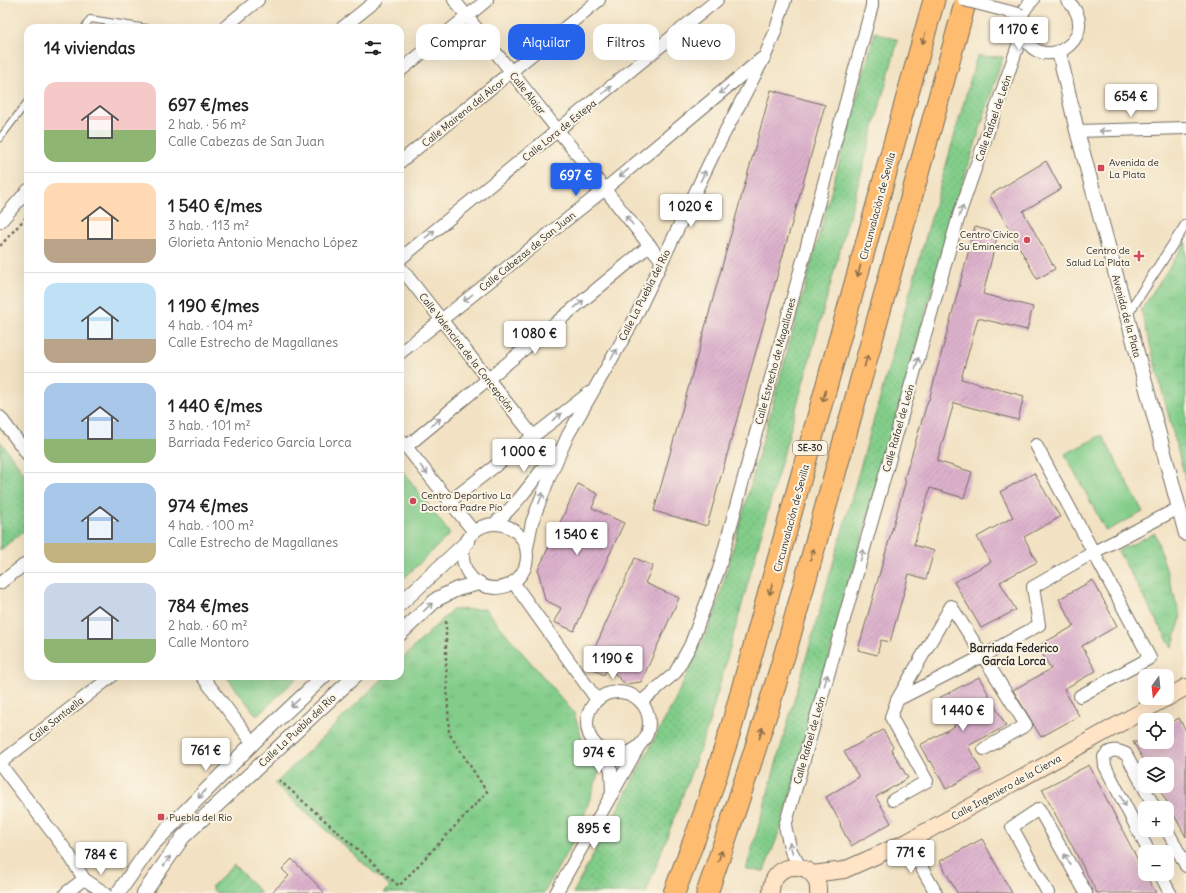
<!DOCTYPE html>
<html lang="es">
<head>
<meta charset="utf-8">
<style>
	:root { --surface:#fff; --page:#f2f2f2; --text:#222; --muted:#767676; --line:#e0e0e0; --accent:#2563eb }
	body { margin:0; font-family:Delius,sans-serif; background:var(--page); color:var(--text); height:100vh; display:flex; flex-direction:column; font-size:15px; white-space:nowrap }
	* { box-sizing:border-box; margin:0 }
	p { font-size:13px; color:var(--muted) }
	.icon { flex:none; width:22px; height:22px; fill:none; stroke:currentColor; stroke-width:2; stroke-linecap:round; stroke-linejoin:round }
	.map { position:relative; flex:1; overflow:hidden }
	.side { position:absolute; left:24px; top:24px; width:380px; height:656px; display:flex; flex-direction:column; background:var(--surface); border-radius:12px; box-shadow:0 4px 16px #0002 }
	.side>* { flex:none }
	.banner { position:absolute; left:416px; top:24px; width:380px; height:36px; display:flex; gap:8px }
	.needle { width:26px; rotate:195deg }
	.fabs { position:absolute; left:1138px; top:669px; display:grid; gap:8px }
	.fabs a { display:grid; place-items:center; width:36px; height:36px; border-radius:8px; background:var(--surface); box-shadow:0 4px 16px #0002; font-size:20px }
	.price { position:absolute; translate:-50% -34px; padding:0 9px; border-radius:4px; background:#fff; color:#222; font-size:13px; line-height:26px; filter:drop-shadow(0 1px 2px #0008) }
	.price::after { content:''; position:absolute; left:50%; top:24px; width:12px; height:9px; margin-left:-6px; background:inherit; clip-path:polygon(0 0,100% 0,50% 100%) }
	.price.selected { background:var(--accent); color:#fff }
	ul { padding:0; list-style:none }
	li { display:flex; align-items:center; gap:12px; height:100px; padding:0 20px }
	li+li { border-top:1px solid var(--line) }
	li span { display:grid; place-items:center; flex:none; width:112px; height:80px; border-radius:12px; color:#555 }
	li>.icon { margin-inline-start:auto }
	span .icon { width:48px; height:48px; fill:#fffc; stroke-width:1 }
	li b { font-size:17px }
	h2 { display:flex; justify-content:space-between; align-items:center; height:48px; padding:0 20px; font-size:17px }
	.tag { padding:0 14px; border-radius:12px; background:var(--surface); box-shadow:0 4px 16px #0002; font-size:14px; line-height:36px }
	.tag.selected { background:var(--accent); color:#fff }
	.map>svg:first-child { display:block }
	.grass { fill:url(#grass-dots); stroke:#567c5a }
	.park { fill:url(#park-tufts); stroke:#567c5a }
	.garden { fill:url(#garden-furrows); stroke:#567c5a }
	.pitch { fill:#82cd8a; stroke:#567c5a }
	.building { fill:url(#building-hatch) }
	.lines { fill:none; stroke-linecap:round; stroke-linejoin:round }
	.service-casing { stroke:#716b60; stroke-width:8 }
	.pedestrian-casing { stroke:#716b60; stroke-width:11 }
	.minor-casing { stroke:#716b60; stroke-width:14 }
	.tertiary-casing { stroke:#716b60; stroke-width:16 }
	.secondary-casing { stroke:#716b60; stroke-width:18 }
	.motorway-casing { stroke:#716b60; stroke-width:23 }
	.path { stroke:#716b60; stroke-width:2.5; stroke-dasharray:3 3; stroke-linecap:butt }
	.service { stroke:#fff; stroke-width:6 }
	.pedestrian { stroke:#fff; stroke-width:9 }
	.minor { stroke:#fff; stroke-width:12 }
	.tertiary { stroke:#fff; stroke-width:14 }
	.secondary { stroke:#ffe4c6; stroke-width:16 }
	.motorway { stroke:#febc70; stroke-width:21 }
	.minor-bridge-casing { stroke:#716b60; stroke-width:14; stroke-linecap:butt }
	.minor-bridge { stroke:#fff; stroke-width:12 }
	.oneway { stroke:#8a6c4a }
	.oneway2 { stroke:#a0a0a0 }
	.poi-dot { fill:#d1495b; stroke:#fcf5e5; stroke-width:1.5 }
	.labels { text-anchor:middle; stroke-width:4; stroke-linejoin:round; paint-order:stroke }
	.shield { fill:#fcf5e5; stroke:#6a6863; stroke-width:1 }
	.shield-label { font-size:9px; font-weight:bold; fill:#2b2b2b }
	.street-label { font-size:10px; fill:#2b2b2b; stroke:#fcf5e5 }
	.poi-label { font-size:10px; fill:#2b2b2b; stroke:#fcf5e5; text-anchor:start }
	.neighbourhood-label { font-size:11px; font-weight:bold; fill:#2b2b2b; stroke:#fcf5e5 }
</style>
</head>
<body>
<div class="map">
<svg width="1186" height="893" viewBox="0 0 1186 893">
	<defs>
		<pattern id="grass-dots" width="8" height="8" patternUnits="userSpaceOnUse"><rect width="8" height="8" fill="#82cd8a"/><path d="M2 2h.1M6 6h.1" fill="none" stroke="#70b077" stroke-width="1.8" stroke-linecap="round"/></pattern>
		<pattern id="park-tufts" width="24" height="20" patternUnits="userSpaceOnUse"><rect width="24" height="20" fill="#82cd8a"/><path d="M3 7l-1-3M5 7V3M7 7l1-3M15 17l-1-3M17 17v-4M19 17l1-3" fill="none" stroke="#70b077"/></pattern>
		<pattern id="garden-furrows" width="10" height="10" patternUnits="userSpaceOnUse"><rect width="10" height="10" fill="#82cd8a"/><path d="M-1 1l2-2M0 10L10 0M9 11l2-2" fill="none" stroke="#70b077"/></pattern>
		<pattern id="building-hatch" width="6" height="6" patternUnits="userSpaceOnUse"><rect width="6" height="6" fill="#dcb1cc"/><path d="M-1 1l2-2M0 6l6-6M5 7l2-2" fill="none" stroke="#bd98af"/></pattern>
	</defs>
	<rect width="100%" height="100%" fill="#fcf5e5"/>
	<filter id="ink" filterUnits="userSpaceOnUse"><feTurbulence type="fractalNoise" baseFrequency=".025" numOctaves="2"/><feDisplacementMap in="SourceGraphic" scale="8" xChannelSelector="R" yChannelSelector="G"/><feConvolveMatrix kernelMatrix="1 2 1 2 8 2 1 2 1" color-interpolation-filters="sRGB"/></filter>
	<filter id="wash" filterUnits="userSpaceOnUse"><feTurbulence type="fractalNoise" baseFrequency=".012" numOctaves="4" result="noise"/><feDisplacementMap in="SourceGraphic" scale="16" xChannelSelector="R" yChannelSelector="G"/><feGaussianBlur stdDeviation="0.9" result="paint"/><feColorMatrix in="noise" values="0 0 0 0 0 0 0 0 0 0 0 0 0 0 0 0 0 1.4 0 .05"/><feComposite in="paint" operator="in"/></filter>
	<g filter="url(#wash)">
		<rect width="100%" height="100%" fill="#f2e2c3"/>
		<!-- grass -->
		<g class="grass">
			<path d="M875 32 898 40 708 727 646 893H573L673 704 715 614Z"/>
			<path d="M977 56 1003 57 955 207 781 828 764 871 746 870Z"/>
			<path d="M0 441 28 478V528L0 550Z"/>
		</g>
		<!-- park -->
		<g class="park">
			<path d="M1186 242V482L1141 310Z"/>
			<path d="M1155 533 1181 618 1172 648 1118 551Z"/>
			<path d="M485 609 574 713 587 754 599 772 579 830 544 893H384L390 887 275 784 385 676H400V661L452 610Z"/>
		</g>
		<!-- garden -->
		<path class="garden" d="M234 865 261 893H216L211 887Z"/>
		<!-- pitch -->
		<g class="pitch">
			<path d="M1102 435 1143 512 1106 531 1065 454Z"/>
			<path d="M400 467 450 534 400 582Z"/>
			<path d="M226 676H299L257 716Z"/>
		</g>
		<g id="blocks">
			<!-- building -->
			<g class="building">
				<path d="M771 90 825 105 707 526 654 511Z"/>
				<path d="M1046 161 1061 189 1023 211 1055 269 1037 279 990 195Z"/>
				<path d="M975 227 998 233 983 294 1033 307 1027 330 978 318 961 379 1024 396 1018 420 954 403 937 461 972 472 964 498 930 488 914 545 934 551 926 579 909 574 890 642 881 640 877 655 858 650 906 480H904L928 400H929Z"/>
				<path d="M1034 473 1060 517 1024 537 1037 562 1000 582 1016 610 981 628 954 582 991 562 977 537 1013 517 1000 492Z"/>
				<path d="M578 484 598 494 592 508 624 523 574 631 554 622 561 608 545 600 538 570Z"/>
				<path d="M635 558 653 566 645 583 679 598 641 682 625 684 608 667 604 675 596 671 589 661Z"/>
				<path d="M1093 580 1117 626 1082 646 1096 671 1064 689 1079 716 1041 737 1013 690 1051 669 1038 646 1074 626 1059 599Z"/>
				<path d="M979 677 1006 726 968 746 981 770 946 789 931 761 929 762 920 745 955 726 939 698Z"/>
				<path d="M1179 718 1186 731V837L1158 786H1167V764H1146L1133 742H1167V725Z"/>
				<path d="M883 730 893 747 891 749 908 778 876 797 891 823 851 846 840 825 841 824 826 797 859 777 844 752Z"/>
				<path d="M1089 765 1145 874 1156 893H1097L1042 789Z"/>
				<path d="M982 839 1012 893H957L940 861Z"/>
				<path d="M292 859 325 893H271L289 876 282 869Z"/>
			</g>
		</g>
	</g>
	<g filter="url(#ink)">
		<use href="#blocks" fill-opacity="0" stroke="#716b60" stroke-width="1"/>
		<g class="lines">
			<!-- service casing -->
			<g class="service-casing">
				<g id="service">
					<path d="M84 28 90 19 147 28"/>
					<path d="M0 138 28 101"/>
				</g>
			</g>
			<!-- pedestrian casing -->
			<g class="pedestrian-casing">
				<path id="pedestrian" d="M1127 315 1186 224"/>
			</g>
			<!-- minor casing -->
			<g class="minor-casing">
				<g id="minor">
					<path d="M454 0 662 261"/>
					<path d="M1033 0C1025 7 1020 16 1021 27 1021 34 1024 37 1028 43 1050 72 1103 34 1067 0"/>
					<path d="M224 28 258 0"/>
					<path d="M342 28 377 0"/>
					<path d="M400 71 487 0"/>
					<path d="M1077 131 1186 128"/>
					<path d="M400 162 599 0"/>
					<path d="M0 222 28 190"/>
					<path d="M400 259 717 0"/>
					<path d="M400 267 533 436"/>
					<path d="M400 353 605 189 761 59"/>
					<path d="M0 417 28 455"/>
					<path d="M400 439 474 532"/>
					<path d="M1036 445 1150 658 1080 696"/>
					<path d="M406 447 650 245"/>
					<path d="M449 502 589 393"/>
					<path d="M494 524C518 504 536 477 555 452"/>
					<circle cx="495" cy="556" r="32"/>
					<path d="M527 548 532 522 549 478 568 435 634 320 715 151 765 56 775 32 785 0"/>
					<path d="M513 582 597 700"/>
					<path d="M0 583 28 562"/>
					<path d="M202 676 253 743"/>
					<circle cx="618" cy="723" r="31"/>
					<path d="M641 702 675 673 690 646 719 569 872 6V0"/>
					<path d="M602 749 611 770 612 794"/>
					<path d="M984 749 1026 725 983 656 1039 625 1033 587 1094 552 1179 508"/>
					<path d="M0 763 112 676"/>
					<path d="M0 764 68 853 84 879 105 893"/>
					<path d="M893 800 927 781 891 717 897 700 951 606 983 656 897 700"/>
					<path d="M1167 830 1186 866"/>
					<path d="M907 842 936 893"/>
					<path d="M1149 852 1105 766 1104 757C1110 748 1117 750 1126 754L1155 808"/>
					<path d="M801 868 791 851 785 826 960 212 1022 34"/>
					<path d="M1160 874 1170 893"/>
					<path d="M66 893 84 879"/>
					<path d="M556 893 639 746"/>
					<path d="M1048 893 1012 827 1039 809 1086 893"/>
				</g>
			</g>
			<!-- tertiary casing -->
			<g class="tertiary-casing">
				<g id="tertiary">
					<path d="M1059 52 1077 131 1186 534"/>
					<path d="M400 604 467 542"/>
					<path d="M400 634 437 599 457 589 479 583"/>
					<path d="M118 893 152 845 253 743 324 676"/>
					<path d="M144 893 183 837 355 676"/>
				</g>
			</g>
			<!-- secondary casing -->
			<g class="secondary-casing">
				<g id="secondary">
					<path d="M1167 698 1186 687"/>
					<path d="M812 874 844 870 907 842 1166 698"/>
					<path d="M771 893C770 858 821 859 818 893"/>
				</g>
			</g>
			<!-- motorway casing -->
			<g class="motorway-casing">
				<g id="motorway">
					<path d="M674 893 704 814 732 725 934 0"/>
					<path d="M707 893C736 810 763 727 788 643L966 0"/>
				</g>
			</g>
			<!-- path -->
			<g class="path">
				<path d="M0 246 28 215"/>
				<path d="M279 780 399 886 487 792 449 733 446 663V619"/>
			</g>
			<!-- service -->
			<use href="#service" class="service"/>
			<!-- pedestrian -->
			<use href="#pedestrian" class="pedestrian"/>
			<!-- minor -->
			<use href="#minor" class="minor"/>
			<!-- tertiary -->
			<use href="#tertiary" class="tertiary"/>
			<!-- secondary -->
			<use href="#secondary" class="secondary"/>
			<!-- motorway -->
			<use href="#motorway" class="motorway"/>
			<!-- minor-bridge casing -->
			<g class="minor-bridge-casing">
				<path id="minor-bridge" d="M964 0 1022 15"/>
			</g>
			<!-- minor-bridge -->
			<use href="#minor-bridge" class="minor-bridge"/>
		</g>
		<!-- one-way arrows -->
		<defs><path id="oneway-shaft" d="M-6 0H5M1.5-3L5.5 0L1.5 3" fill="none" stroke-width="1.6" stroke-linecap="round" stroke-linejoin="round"/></defs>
		<g class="oneway">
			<use href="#oneway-shaft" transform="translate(924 38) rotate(105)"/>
			<use href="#oneway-shaft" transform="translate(859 271) rotate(105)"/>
			<use href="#oneway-shaft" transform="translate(866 361) rotate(-75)"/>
			<use href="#oneway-shaft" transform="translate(824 396) rotate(105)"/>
			<use href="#oneway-shaft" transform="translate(812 554) rotate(-75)"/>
			<use href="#oneway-shaft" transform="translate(771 589) rotate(105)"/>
			<use href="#oneway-shaft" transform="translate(761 733) rotate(-73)"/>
			<use href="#oneway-shaft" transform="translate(720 856) rotate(-71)"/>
		</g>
		<g class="oneway2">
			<use href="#oneway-shaft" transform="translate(607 90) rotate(-39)"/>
			<use href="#oneway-shaft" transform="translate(724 90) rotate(140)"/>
			<use href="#oneway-shaft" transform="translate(1105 131) rotate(178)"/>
			<use href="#oneway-shaft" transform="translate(624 173) rotate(140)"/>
			<use href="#oneway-shaft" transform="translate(703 176) rotate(-64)"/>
			<use href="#oneway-shaft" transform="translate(961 211) rotate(-72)"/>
			<use href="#oneway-shaft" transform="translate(629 220) rotate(-129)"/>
			<use href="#oneway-shaft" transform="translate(430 234) rotate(-39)"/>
			<use href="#oneway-shaft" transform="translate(468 298) rotate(141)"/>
			<use href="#oneway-shaft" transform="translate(579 304) rotate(-40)"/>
			<use href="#oneway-shaft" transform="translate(614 354) rotate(-60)"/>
			<use href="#oneway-shaft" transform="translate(917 363) rotate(-74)"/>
			<use href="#oneway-shaft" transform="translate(557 417) rotate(-38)"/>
			<use href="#oneway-shaft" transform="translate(436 422) rotate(-39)"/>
			<use href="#oneway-shaft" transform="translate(424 470) rotate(52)"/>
			<use href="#oneway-shaft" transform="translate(541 498) rotate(-69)"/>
			<use href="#oneway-shaft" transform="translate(862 555) rotate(-74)"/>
			<use href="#oneway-shaft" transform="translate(428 607) rotate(-43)"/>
			<use href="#oneway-shaft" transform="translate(826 680) rotate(-74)"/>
			<use href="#oneway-shaft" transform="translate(295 703) rotate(137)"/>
			<use href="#oneway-shaft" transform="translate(202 794) rotate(134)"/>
			<use href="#oneway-shaft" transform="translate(1123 801) rotate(63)"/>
			<use href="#oneway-shaft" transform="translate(791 848) rotate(-108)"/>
			<use href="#oneway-shaft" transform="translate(1067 859) rotate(-119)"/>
			<use href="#oneway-shaft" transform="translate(167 861) rotate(-56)"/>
		</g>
	</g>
	<!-- markers -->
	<g class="poi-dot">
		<rect x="1097" y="164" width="8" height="8" rx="2"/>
		<circle cx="1027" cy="240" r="4"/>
		<path d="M1137 250h4v4h4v4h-4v4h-4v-4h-4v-4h4z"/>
		<circle cx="413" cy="501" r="4"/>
		<rect x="157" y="813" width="8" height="8" rx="2"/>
	</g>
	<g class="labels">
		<!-- shield labels -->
		<rect class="shield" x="793" y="441" width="34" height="14" rx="3"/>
		<g class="shield-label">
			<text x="810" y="451">SE-30</text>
		</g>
		<!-- street labels -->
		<g class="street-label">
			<text transform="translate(528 93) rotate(51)" y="4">Calle Alajar</text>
			<text transform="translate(463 112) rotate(-39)" y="4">Calle Mairena del Alcor</text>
			<text transform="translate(993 118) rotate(-71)" y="4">Calle Rafael de León</text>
			<text transform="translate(559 130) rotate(-39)" y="4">Calle Lora de Estepa</text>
			<text transform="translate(877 206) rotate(-75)" y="4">Circunvalación de Sevilla</text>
			<text transform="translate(527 251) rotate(-39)" y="4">Calle Cabezas de San Juan</text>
			<text transform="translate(644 295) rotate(-63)" y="4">Calle La Puebla del Rio</text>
			<text transform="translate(1127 316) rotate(75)" y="4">Avenida de la Plata</text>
			<text transform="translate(467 352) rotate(52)" y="4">Calle Valencina de la Concepción</text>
			<text transform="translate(775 361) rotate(-75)" y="4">Calle Estrecho de Magallanes</text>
			<text transform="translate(898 428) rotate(-74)" y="4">Calle Rafael de León</text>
			<text transform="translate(791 518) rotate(-75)" y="4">Circunvalación de Sevilla</text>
			<text transform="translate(56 719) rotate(-38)" y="4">Calle Santaella</text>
			<text transform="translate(297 730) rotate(-43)" y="4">Calle La Puebla del Rio</text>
			<text transform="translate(809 740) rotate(-74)" y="4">Calle Rafael de León</text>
			<text transform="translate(1006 787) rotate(-29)" y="4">Calle Ingeniero de la Cierva</text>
		</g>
		<!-- poi labels -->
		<g class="poi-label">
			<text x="1109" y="166">Avenida de<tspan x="1109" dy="12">La Plata</tspan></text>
			<text x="1019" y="238" text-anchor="end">Centro Cívico<tspan x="1019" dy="12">Su Eminencia</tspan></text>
			<text x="1130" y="254" text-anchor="end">Centro de<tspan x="1130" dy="12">Salud La Plata</tspan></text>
			<text x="421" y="499">Centro Deportivo La<tspan x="421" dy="12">Doctora Padre Pío</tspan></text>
			<text x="169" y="821">Puebla del Rio</text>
		</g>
		<!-- neighbourhood labels -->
		<g class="neighbourhood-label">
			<text x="1014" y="652">Barriada Federico<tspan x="1014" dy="13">García Lorca</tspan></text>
		</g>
	</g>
</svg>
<div class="fabs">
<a><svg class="needle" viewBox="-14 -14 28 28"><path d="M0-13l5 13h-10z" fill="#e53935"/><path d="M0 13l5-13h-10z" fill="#767676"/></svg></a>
<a><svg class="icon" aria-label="locate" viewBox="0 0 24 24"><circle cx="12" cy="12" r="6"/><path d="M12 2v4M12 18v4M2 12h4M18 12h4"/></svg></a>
<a><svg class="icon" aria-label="layers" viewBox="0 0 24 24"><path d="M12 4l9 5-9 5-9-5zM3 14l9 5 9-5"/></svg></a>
<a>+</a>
<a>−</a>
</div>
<b class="price" style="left:1019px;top:51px">1 170 €</b>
<b class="price" style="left:1131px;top:118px">654 €</b>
<b class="price selected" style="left:576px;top:197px">697 €</b>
<b class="price" style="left:691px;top:228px">1 020 €</b>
<b class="price" style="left:535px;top:355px">1 080 €</b>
<b class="price" style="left:524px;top:473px">1 000 €</b>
<b class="price" style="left:577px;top:556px">1 540 €</b>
<b class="price" style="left:613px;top:680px">1 190 €</b>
<b class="price" style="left:963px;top:732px">1 440 €</b>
<b class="price" style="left:206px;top:772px">761 €</b>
<b class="price" style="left:599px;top:774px">974 €</b>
<b class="price" style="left:594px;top:850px">895 €</b>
<b class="price" style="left:911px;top:874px">771 €</b>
<b class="price" style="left:101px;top:876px">784 €</b>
<div class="banner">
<a class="tag">Comprar</a>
<a class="tag selected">Alquilar</a>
<a class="tag">Filtros</a>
<a class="tag">Nuevo</a>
</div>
<section class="side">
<h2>14 viviendas<svg class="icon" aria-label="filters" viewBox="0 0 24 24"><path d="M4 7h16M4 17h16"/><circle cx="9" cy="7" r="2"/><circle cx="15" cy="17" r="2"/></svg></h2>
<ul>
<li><span style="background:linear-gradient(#f6c9c9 60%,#8fb573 0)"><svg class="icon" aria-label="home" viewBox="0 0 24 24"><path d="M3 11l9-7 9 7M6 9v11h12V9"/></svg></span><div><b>697 €/mes</b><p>2 hab. · 56 m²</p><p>Calle Cabezas de San Juan</p></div></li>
<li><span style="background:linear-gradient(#ffd9b3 70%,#b9a48a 0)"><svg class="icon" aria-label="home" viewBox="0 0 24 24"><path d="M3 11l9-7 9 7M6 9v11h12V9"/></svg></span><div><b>1 540 €/mes</b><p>3 hab. · 113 m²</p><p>Glorieta Antonio Menacho López</p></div></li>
<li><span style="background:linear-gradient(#bfe0f5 70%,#b9a48a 0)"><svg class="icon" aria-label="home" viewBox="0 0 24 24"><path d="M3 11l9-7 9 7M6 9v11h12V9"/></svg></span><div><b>1 190 €/mes</b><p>4 hab. · 104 m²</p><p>Calle Estrecho de Magallanes</p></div></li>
<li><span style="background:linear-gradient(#a9c7e8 70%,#8fb573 0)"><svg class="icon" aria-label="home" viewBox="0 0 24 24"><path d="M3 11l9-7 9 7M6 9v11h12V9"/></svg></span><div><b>1 440 €/mes</b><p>3 hab. · 101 m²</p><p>Barriada Federico García Lorca</p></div></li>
<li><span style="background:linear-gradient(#a9c7e8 75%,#c2b280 0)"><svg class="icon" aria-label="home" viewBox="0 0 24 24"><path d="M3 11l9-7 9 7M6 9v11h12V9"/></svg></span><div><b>974 €/mes</b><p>4 hab. · 100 m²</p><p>Calle Estrecho de Magallanes</p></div></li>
<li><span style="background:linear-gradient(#c9d6e8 70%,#8fb573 0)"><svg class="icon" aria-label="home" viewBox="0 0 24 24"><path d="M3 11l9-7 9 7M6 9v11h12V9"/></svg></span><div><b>784 €/mes</b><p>2 hab. · 60 m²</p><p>Calle Montoro</p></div></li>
</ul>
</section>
</div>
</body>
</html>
